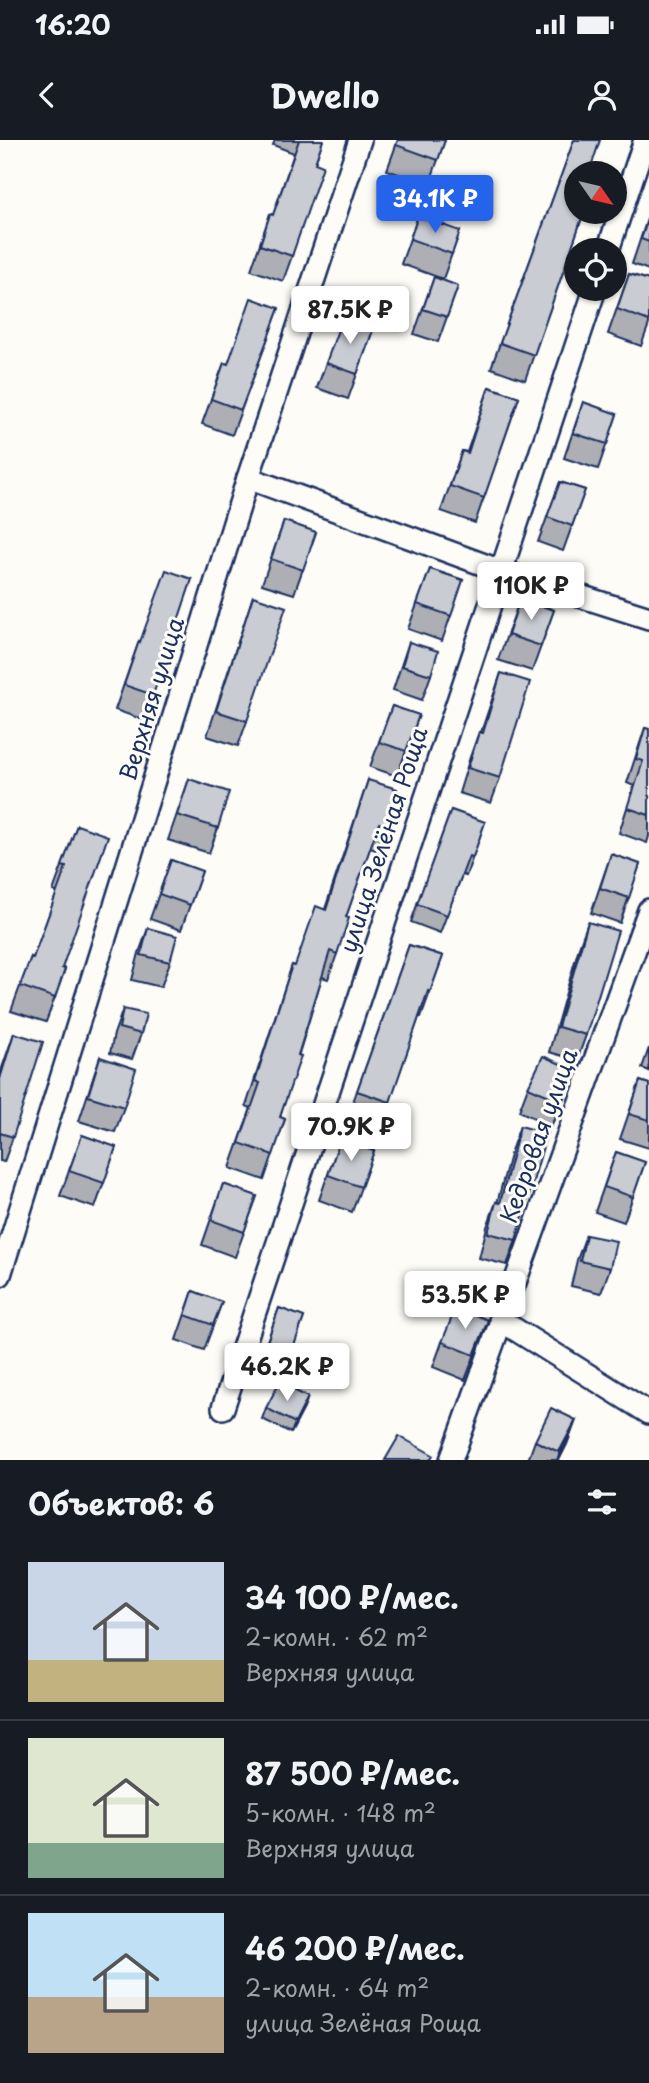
<!DOCTYPE html>
<html lang="ru">
<head>
<meta charset="utf-8">
<style>
	:root { --surface:#171b24; --page:#242831; --text:#f1f3f6; --muted:#9ea1a6; --line:#363941; --accent:#2563eb }
	body { margin:0; font-family:"Playpen Sans",sans-serif; background:var(--page); color:var(--text); height:100vh; display:flex; flex-direction:column; font-size:26px; white-space:nowrap }
	* { box-sizing:border-box; margin:0 }
	p { font-size:23px; color:var(--muted) }
	.icon { flex:none; width:38px; height:38px; fill:none; stroke:currentColor; stroke-width:2; stroke-linecap:round; stroke-linejoin:round }
	.map { position:relative; height:1320px; overflow:hidden }
	.panel { display:flex; flex-direction:column; background:var(--surface); flex:1 }
	.panel>* { flex:none }
	.needle { width:46px; rotate:124deg }
	.buttons { position:absolute; left:564px; top:21px; display:grid; gap:14px }
	.buttons a { display:grid; place-items:center; width:63px; height:63px; border-radius:50%; background:var(--surface); box-shadow:0 2px 5px #0004; font-size:35px }
	.price { position:absolute; translate:-50% -60px; padding:0 16px; border-radius:7px; background:#fff; color:#222; font-size:23px; line-height:46px; filter:drop-shadow(0 2px 4px #0008) }
	.price::after { content:''; position:absolute; left:50%; top:42px; width:21px; height:16px; margin-left:-10px; background:inherit; clip-path:polygon(0 0,100% 0,50% 100%) }
	.price.selected { background:var(--accent); color:#fff }
	ul { padding:0; list-style:none }
	li { display:flex; align-items:center; gap:21px; height:175px; padding:0 28px }
	li+li { border-top:2px solid var(--line) }
	li span { display:grid; place-items:center; flex:none; width:196px; height:140px; border-radius:0px; color:#555 }
	li>.icon { margin-inline-start:auto }
	span .icon { width:84px; height:84px; fill:#fffc; stroke-width:1 }
	li b { font-size:30px }
	h2 { display:flex; justify-content:space-between; align-items:center; height:84px; padding:0 28px; font-size:30px }
	.status { display:flex; justify-content:space-between; align-items:center; height:49px; padding:0 35px; background:var(--surface); direction:ltr }
	.status svg { height:19px; fill:currentColor }
	header { display:flex; justify-content:space-between; align-items:center; height:91px; padding:0 28px; background:var(--surface); font-size:32px; font-weight:700 }
	.map>svg:first-child { display:block }
	.lines { fill:none; stroke-linecap:round; stroke-linejoin:round }
	.minor-casing { stroke:#1b2f5e; stroke-width:26 }
	.minor { stroke:#fdfcf7; stroke-width:21 }
	.wall { fill:#adafb5; stroke:#1b2f5e; stroke-width:2 }
	.shaded-wall { fill:#8d8f94; stroke:#1b2f5e; stroke-width:2 }
	.building { fill:#c9ccd3; stroke:#1b2f5e; stroke-width:2 }
	.labels { text-anchor:middle; stroke-width:6; stroke-linejoin:round; paint-order:stroke }
	.street-label { font-size:23px; fill:#1b2f5e; stroke:#fdfcf7 }
</style>
</head>
<body>
<div class="status"><b>16:20</b><svg viewBox="0 0 49 12"><path d="M0 12V9h3v3zM5 12V6h3v6zM10 12V3h3v9zM15 12V0h3v12zM26 1h20v11H26zM47 4h2v5h-2z"/></svg></div>
<header><svg class="icon" aria-label="back" viewBox="0 0 24 24"><path d="M15 5l-7 7 7 7"/></svg>Dwello<svg class="icon" aria-label="person" viewBox="0 0 24 24"><circle cx="12" cy="8" r="4"/><path d="M4 21q1-7 8-7t8 7"/></svg></header>
<div class="map">
<svg width="649" height="1320" viewBox="0 0 649 1320">
	<rect width="100%" height="100%" fill="#fdfcf7"/>
	<filter id="ink" filterUnits="userSpaceOnUse"><feTurbulence type="fractalNoise" baseFrequency=".0143" numOctaves="2"/><feDisplacementMap in="SourceGraphic" scale="14" xChannelSelector="R" yChannelSelector="G"/><feConvolveMatrix kernelMatrix="1 2 1 2 8 2 1 2 1" color-interpolation-filters="sRGB"/></filter>
	<g filter="url(#ink)">
		<g class="lines">
			<!-- minor casing -->
			<g class="minor-casing">
				<g id="minor">
					<path d="M608 110 645 0"/>
					<path d="M248 338 501 431 649 478"/>
					<path d="M0 1135 248 338 360 0"/>
					<path d="M500 1180 649 1273"/>
					<path d="M223 1268 595 149"/>
					<path d="M451 1320 649 770"/>
				</g>
			</g>
			<!-- minor -->
			<use href="#minor" class="minor"/>
		</g>
		<!-- wall -->
		<g class="wall">
			<path d="M275 0H323L315 23 292 116 283 141 251 130 270 74 273 75 294 13 273 5Z"/>
			<path d="M398 0H445L429 45 387 30Z"/>
			<path d="M574 0 576 33 584 72 525 240 491 228Z"/>
			<path d="M649 73V130L632 124Z"/>
			<path d="M418 76 460 91 443 139 401 124Z"/>
			<path d="M629 134 649 140V184L641 206 608 194Z"/>
			<path d="M434 137 458 146 438 202 414 194Z"/>
			<path d="M279 168 232 295 202 284 224 223 228 224Z"/>
			<path d="M373 190 348 259 317 248 326 223Z"/>
			<path d="M489 247 519 257 475 383 441 371 462 311 467 312Z"/>
			<path d="M583 262 617 274 598 329 564 318Z"/>
			<path d="M560 342 585 350 563 411 538 402Z"/>
			<path d="M284 381 316 392 294 454 262 444Z"/>
			<path d="M430 429 463 440 442 501 408 489Z"/>
			<path d="M253 456 247 581 238 606 207 596Z"/>
			<path d="M520 459 554 470 532 531 498 520Z"/>
			<path d="M139 501H140L153 555 144 580 115 570Z"/>
			<path d="M409 502 431 535 422 560 393 550Z"/>
			<path d="M501 533 500 638 491 663 459 653 470 617 479 592H481Z"/>
			<path d="M392 566 419 575 397 636 370 627Z"/>
			<path d="M645 588 649 589V696L647 703 619 693 634 646 627 643Z"/>
			<path d="M189 639 218 688 209 713 168 700Z"/>
			<path d="M368 640 385 685 376 710 370 708 346 777 337 814 328 839 322 837 280 977 285 979 264 1040 230 1028 251 968 246 966 292 825 295 826 325 769Z"/>
			<path d="M451 670 485 682 466 736 462 735 440 793 411 782Z"/>
			<path d="M77 685 62 828 65 829 46 882 11 871 31 817 33 818 57 752 53 751Z"/>
			<path d="M611 714 640 724 620 783 591 773Z"/>
			<path d="M171 720 202 731 181 790 150 779Z"/>
			<path d="M588 782 586 895 577 920 549 912 579 807Z"/>
			<path d="M148 788 170 822 161 847 132 840 139 813Z"/>
			<path d="M409 805 443 816 421 877H419L381 987 348 976Z"/>
			<path d="M123 869 141 894 132 919 110 913 114 894Z"/>
			<path d="M14 893 13 997 4 1022 0 1021V934Z"/>
			<path d="M649 908V931L642 928Z"/>
			<path d="M100 917 124 967 115 992 79 981Z"/>
			<path d="M640 941 649 944V1008L620 999Z"/>
			<path d="M528 947 565 955 551 986 519 971Z"/>
			<path d="M520 986 516 1100 507 1125 479 1118 487 1087 496 1062 497 1063 511 1011Z"/>
			<path d="M82 995 116 1007 95 1068 60 1056Z"/>
			<path d="M340 1000 374 1011 352 1072 319 1060Z"/>
			<path d="M616 1012 645 1022 624 1082 595 1072Z"/>
			<path d="M223 1044 257 1056 235 1117 202 1105Z"/>
			<path d="M586 1095 610 1128 601 1153 571 1146 577 1120Z"/>
			<path d="M193 1151 222 1162 204 1210 176 1200Z"/>
			<path d="M279 1168 304 1177 286 1227 261 1218Z"/>
			<path d="M488 1180 465 1240 433 1227 442 1202Z"/>
			<path d="M266 1268H304L291 1293 262 1279Z"/>
			<path d="M576 1280 567 1304 559 1320H528L535 1301Z"/>
		</g>
		<!-- shaded-wall -->
		<g class="shaded-wall">
			<path d="M574 930 565 955 551 986 561 961Z"/>
			<path d="M308 1257 304 1268 291 1293 295 1283Z"/>
			<path d="M576 1280 567 1304 559 1320H557Z"/>
		</g>
		<!-- building -->
		<g class="building">
			<path d="M299 0H323L315 23 323 26 292 116 260 105 270 74 273 75Z"/>
			<path d="M398 0H445L438 20 396 5Z"/>
			<path d="M574 0H600L589 33H576V72H584L534 215 500 203Z"/>
			<path d="M418 76 460 91 452 114 410 99Z"/>
			<path d="M649 76V102L641 99Z"/>
			<path d="M629 134 649 140V181L617 169Z"/>
			<path d="M434 137 458 146 447 177 423 169Z"/>
			<path d="M251 158 279 168 241 270 211 259 224 223 228 224Z"/>
			<path d="M342 179 373 190 357 234 326 223Z"/>
			<path d="M489 247 519 257 484 358 450 346 462 311 468 313Z"/>
			<path d="M583 262 617 274 607 304 573 293Z"/>
			<path d="M560 342 585 350 572 386 547 377Z"/>
			<path d="M284 381 316 392 303 430 271 419Z"/>
			<path d="M430 429 463 440 451 476 417 464Z"/>
			<path d="M166 430 192 439 153 555 124 545 139 501 140 502Z"/>
			<path d="M253 456 286 467 247 581 216 571Z"/>
			<path d="M520 459 554 470 541 506 508 495Z"/>
			<path d="M409 502 438 511 431 535 402 526Z"/>
			<path d="M501 533 530 542 500 638 468 628 479 592 483 593Z"/>
			<path d="M392 566 419 575 406 611 379 602Z"/>
			<path d="M645 588 649 589V675L628 668 643 621 636 619Z"/>
			<path d="M189 639 229 652 218 688 177 675Z"/>
			<path d="M368 640 397 649 385 685 379 683 346 777 349 778 337 814 330 811 298 915 301 916 280 977 285 979 273 1015 239 1003 260 943 255 941 292 825 295 826 316 766 326 770Z"/>
			<path d="M451 670 485 682 473 717 469 716 447 775 417 764Z"/>
			<path d="M77 685 108 696 62 828 65 829 55 858 20 846 31 817 33 818 66 727 62 726Z"/>
			<path d="M611 714 640 724 629 758 600 748Z"/>
			<path d="M171 720 202 731 190 765 159 754Z"/>
			<path d="M588 782 618 791 586 895 558 887Z"/>
			<path d="M148 788 177 796 170 822 141 815Z"/>
			<path d="M409 805 443 816 430 852 428 851 390 962 357 951Z"/>
			<path d="M123 869 146 874 141 894 119 888Z"/>
			<path d="M14 893 43 902 13 997 0 993V939Z"/>
			<path d="M543 916 574 930 561 961 528 947Z"/>
			<path d="M100 917 136 929 124 967 88 956Z"/>
			<path d="M640 941 649 944V980L629 974Z"/>
			<path d="M520 986 547 993 516 1100 488 1093 496 1062 500 1063Z"/>
			<path d="M82 995 116 1007 104 1043 69 1031Z"/>
			<path d="M340 1000 374 1011 361 1047 328 1035Z"/>
			<path d="M616 1012 645 1022 633 1057 604 1047Z"/>
			<path d="M223 1044 257 1056 244 1092 211 1080Z"/>
			<path d="M586 1095 616 1101 610 1128 580 1121Z"/>
			<path d="M193 1151 222 1162 213 1185 185 1175Z"/>
			<path d="M456 1167 488 1180 474 1215 442 1202Z"/>
			<path d="M279 1168 304 1177 290 1217 265 1208Z"/>
			<path d="M279 1243 308 1257 295 1283 266 1268Z"/>
			<path d="M551 1268 576 1280 559 1312 535 1301Z"/>
			<path d="M399 1296 433 1315 430 1320H385Z"/>
		</g>
	</g>
	<g class="labels">
		<!-- street labels -->
		<g class="street-label">
			<text transform="translate(152 559) rotate(-73)" y="8">Верхняя улица</text>
			<text transform="translate(384 700) rotate(-72)" y="8">улица Зелёная Роща</text>
			<text transform="translate(539 996) rotate(-70)" y="8">Кедровая улица</text>
		</g>
	</g>
</svg>
<div class="buttons">
<a><svg class="needle" viewBox="-14 -14 28 28"><path d="M0-13l5 13h-10z" fill="#e53935"/><path d="M0 13l5-13h-10z" fill="#9ea1a6"/></svg></a>
<a><svg class="icon" aria-label="locate" viewBox="0 0 24 24"><circle cx="12" cy="12" r="6"/><path d="M12 2v4M12 18v4M2 12h4M18 12h4"/></svg></a>
</div>
<b class="price selected" style="left:435px;top:95px">34.1K ₽</b>
<b class="price" style="left:350px;top:206px">87.5K ₽</b>
<b class="price" style="left:531px;top:482px">110K ₽</b>
<b class="price" style="left:351px;top:1023px">70.9K ₽</b>
<b class="price" style="left:465px;top:1191px">53.5K ₽</b>
<b class="price" style="left:287px;top:1263px">46.2K ₽</b>
</div>
<section class="panel">
<h2>Объектов: 6<svg class="icon" aria-label="filters" viewBox="0 0 24 24"><path d="M4 7h16M4 17h16"/><circle cx="9" cy="7" r="2"/><circle cx="15" cy="17" r="2"/></svg></h2>
<ul>
<li><span style="background:linear-gradient(#c9d6e8 70%,#c2b280 0)"><svg class="icon" aria-label="home" viewBox="0 0 24 24"><path d="M3 11l9-7 9 7M6 9v11h12V9"/></svg></span><div><b>34 100 ₽/мес.</b><p>2-комн. · 62 m²</p><p>Верхняя улица</p></div></li>
<li><span style="background:linear-gradient(#dfe7d0 75%,#7fa58c 0)"><svg class="icon" aria-label="home" viewBox="0 0 24 24"><path d="M3 11l9-7 9 7M6 9v11h12V9"/></svg></span><div><b>87 500 ₽/мес.</b><p>5-комн. · 148 m²</p><p>Верхняя улица</p></div></li>
<li><span style="background:linear-gradient(#bfe0f5 60%,#b9a48a 0)"><svg class="icon" aria-label="home" viewBox="0 0 24 24"><path d="M3 11l9-7 9 7M6 9v11h12V9"/></svg></span><div><b>46 200 ₽/мес.</b><p>2-комн. · 64 m²</p><p>улица Зелёная Роща</p></div></li>
</ul>
</section>
</body>
</html>
